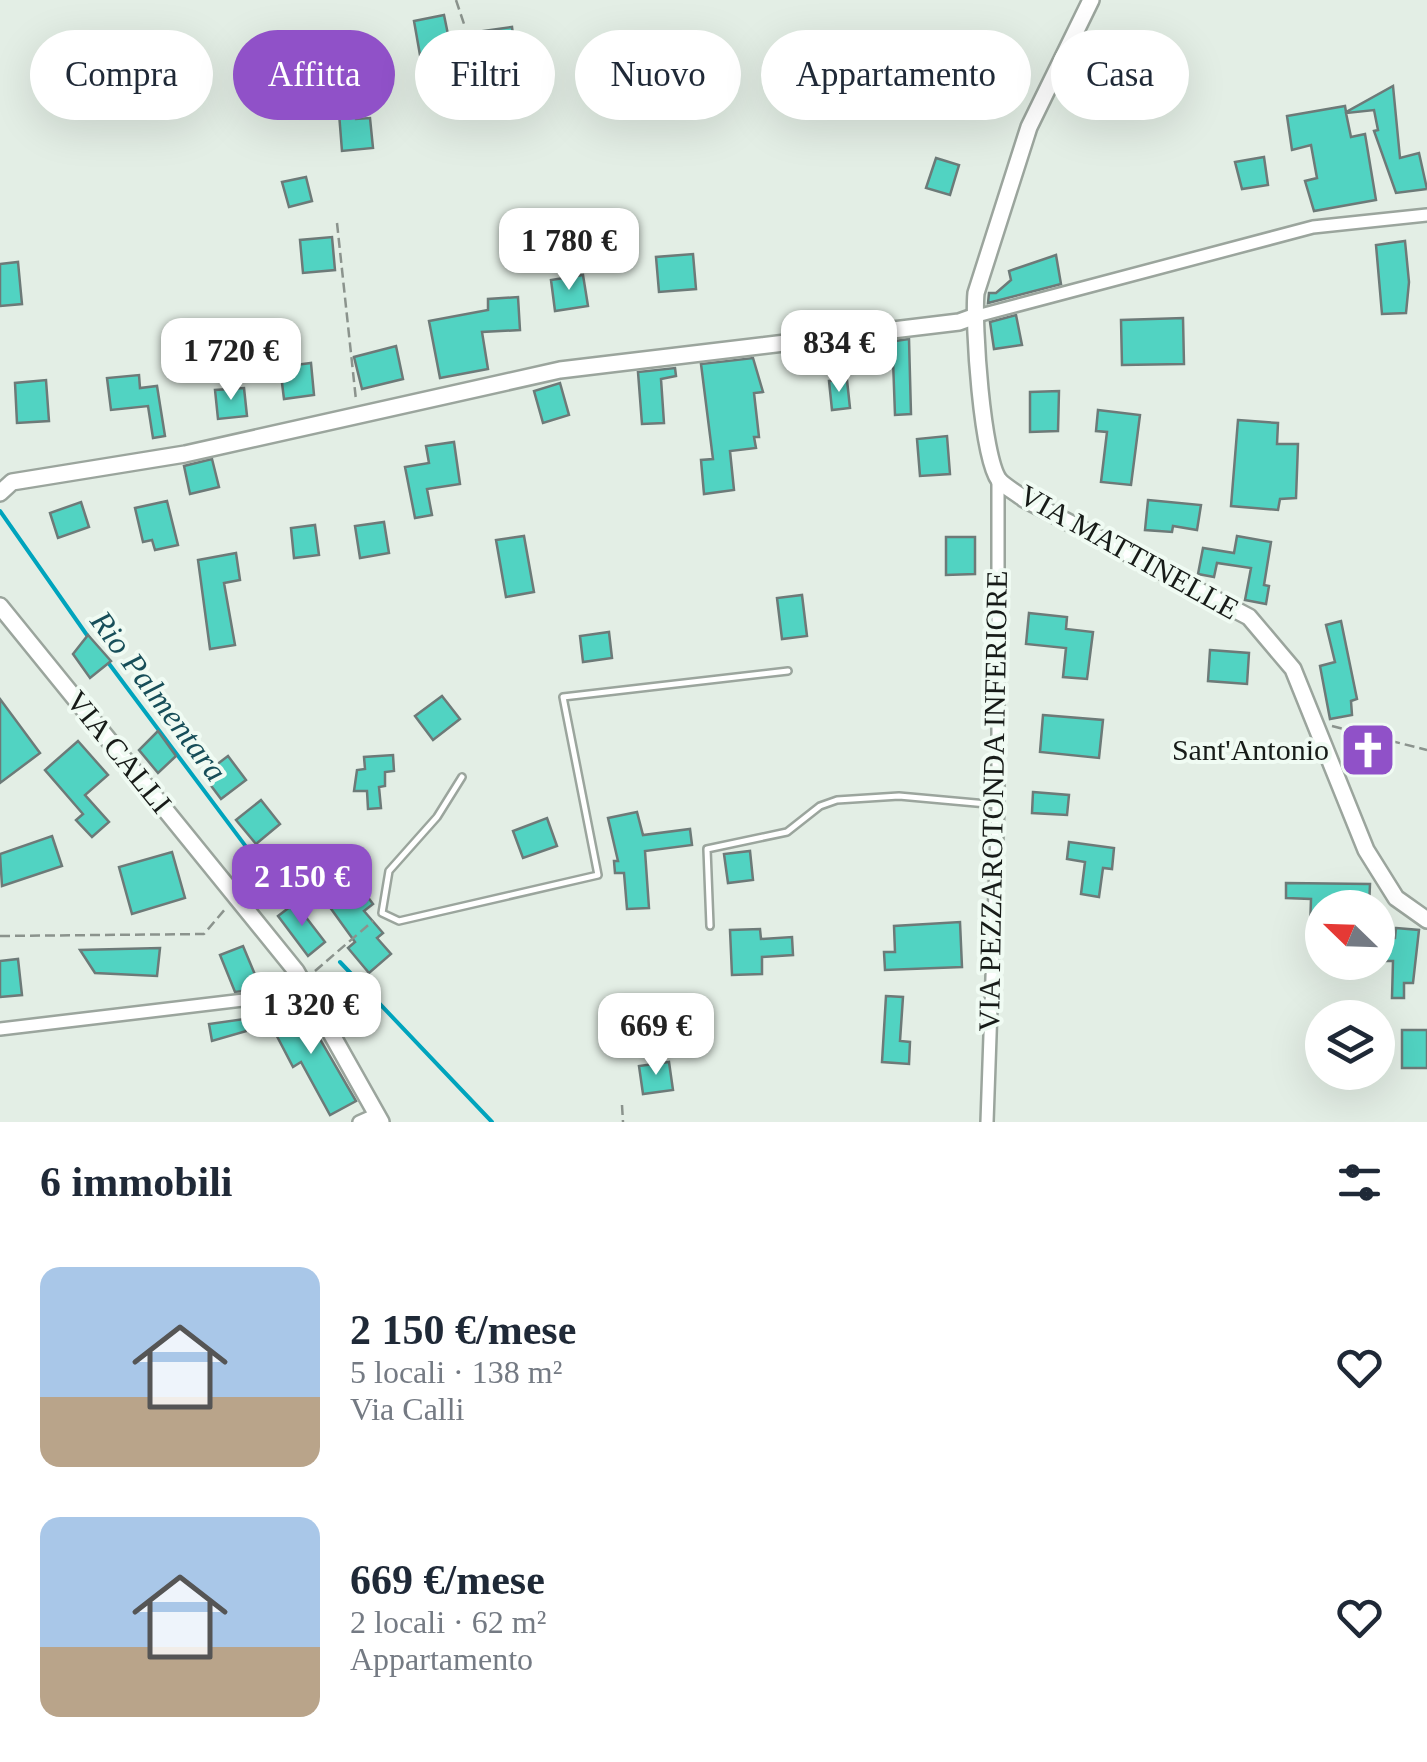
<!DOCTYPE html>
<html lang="it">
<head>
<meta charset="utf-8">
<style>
	:root { --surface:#fff; --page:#f6f6f7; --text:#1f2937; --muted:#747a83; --accent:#9051c8 }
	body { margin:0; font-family:"Times New Roman",serif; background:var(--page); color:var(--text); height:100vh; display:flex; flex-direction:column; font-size:38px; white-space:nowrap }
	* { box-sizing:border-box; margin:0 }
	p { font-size:32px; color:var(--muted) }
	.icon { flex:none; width:55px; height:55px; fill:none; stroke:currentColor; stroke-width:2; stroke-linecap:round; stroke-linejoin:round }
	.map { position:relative; height:1122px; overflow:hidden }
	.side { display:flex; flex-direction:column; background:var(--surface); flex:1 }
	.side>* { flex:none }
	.guide { position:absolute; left:30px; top:30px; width:1368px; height:90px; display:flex; gap:20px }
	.needle { width:65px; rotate:293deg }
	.buttons { position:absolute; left:1305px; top:890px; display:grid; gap:20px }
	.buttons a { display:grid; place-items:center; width:90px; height:90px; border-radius:50%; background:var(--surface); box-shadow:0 10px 40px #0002; font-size:50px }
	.price { position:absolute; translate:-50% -85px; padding:0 22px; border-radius:20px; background:#fff; color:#222; font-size:32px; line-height:65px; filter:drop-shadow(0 2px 5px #0008) }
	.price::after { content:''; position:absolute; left:50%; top:60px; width:30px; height:22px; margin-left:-15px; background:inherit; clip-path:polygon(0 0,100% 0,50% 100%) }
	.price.on { background:var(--accent); color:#fff }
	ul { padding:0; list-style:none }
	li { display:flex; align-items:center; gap:30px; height:250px; padding:0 40px }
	li span { display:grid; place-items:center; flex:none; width:280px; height:200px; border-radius:20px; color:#555 }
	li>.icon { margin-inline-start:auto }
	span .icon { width:120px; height:120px; fill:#fffc; stroke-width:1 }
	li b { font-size:42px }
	h2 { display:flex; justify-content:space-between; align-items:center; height:120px; padding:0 40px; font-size:42px }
	.chip { padding:0 35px; border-radius:45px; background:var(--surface); box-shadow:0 10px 40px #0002; font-size:35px; line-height:90px }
	.chip.on { background:var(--accent); color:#fff }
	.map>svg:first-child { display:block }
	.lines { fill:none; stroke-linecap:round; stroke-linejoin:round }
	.stream { stroke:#00a4bd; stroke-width:4 }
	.building { fill:#51d3c2; stroke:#6d7a78; stroke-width:2.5 }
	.lane-casing { stroke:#9ba59d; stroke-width:10 }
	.street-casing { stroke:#9ba59d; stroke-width:16 }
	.secondary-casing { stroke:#9ba59d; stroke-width:20 }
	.path { stroke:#8b938d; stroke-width:2.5; stroke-dasharray:10 5; stroke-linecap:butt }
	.lane { stroke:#fff; stroke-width:5 }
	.street { stroke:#fff; stroke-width:11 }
	.secondary { stroke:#fff; stroke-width:15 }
	.labels { text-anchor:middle; stroke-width:8; stroke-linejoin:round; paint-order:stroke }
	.street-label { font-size:30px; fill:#171b18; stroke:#f0fbf3 }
	.poi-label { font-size:30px; fill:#171b18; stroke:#f0fbf3; text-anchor:end }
	.water-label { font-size:32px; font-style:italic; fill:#174e59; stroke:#f0fbf3 }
</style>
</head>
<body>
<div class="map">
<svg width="1427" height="1122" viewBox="0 0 1427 1122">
	<rect width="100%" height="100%" fill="#e3eee5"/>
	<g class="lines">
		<!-- stream -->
		<g class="stream">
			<path d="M0 511 89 638"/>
			<path d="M107 661 259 864 296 896"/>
			<path d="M340 962 492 1122"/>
		</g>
	</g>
	<!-- building -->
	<g class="building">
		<path d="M444 15 451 49 420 55 414 21Z"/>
		<path d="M512 27 515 51 486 56 483 31Z"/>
		<path d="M1393 86 1400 158 1419 153 1427 189 1396 193 1374 131 1378 130 1374 110 1346 113 1351 137 1365 134 1376 200 1314 211 1305 181 1317 178 1311 145 1292 150 1287 116 1345 106 1346 112Z"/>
		<path d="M355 111 356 119 370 118 373 148 342 151 339 113Z"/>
		<path d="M1264 157 1268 185 1242 189 1235 162Z"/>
		<path d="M936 158 959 165 950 195 926 188Z"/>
		<path d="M306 177 312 201 289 207 282 182Z"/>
		<path d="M332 237 335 270 303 273 300 240Z"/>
		<path d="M1405 241 1409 282 1406 313 1382 314 1376 245Z"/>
		<path d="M693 254 696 289 659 292 656 257Z"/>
		<path d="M1056 255 1061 284 988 303 989 293H996L1011 280 1009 271Z"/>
		<path d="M18 262 22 304 0 306V264Z"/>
		<path d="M583 275 588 306 555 311 551 280Z"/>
		<path d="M518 297 520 330 482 332 488 369 440 378 429 321 488 310V299Z"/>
		<path d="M1016 315 1022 345 994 349 990 322Z"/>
		<path d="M1183 318 1184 364 1122 365 1121 320Z"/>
		<path d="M909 339 911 414 895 415 893 360 874 361V344Z"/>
		<path d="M396 346 403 379 362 389 354 357Z"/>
		<path d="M264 355 268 375 240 380 236 360Z"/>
		<path d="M753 358 763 392 754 393 759 437H754L756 448 730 451 734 490 704 494 701 460 713 459 701 364Z"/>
		<path d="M311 363 314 395 284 399 280 367Z"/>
		<path d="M675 368 676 376 661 379 664 423 642 424 638 372Z"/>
		<path d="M139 375 140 388 157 386 165 436 153 438 148 406 111 410 107 378Z"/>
		<path d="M46 380 49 421 17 423 15 383Z"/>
		<path d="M847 380 850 408 832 410 829 381Z"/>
		<path d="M560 383 569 415 543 423 534 391Z"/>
		<path d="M244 388 247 416 218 419 215 390Z"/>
		<path d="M1059 391 1058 431 1030 432V392Z"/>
		<path d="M1098 410 1140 415 1131 485 1101 482 1107 432 1096 431Z"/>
		<path d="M1238 420 1278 423 1277 444H1298L1296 498 1280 499 1278 510 1231 506Z"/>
		<path d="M947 436 950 474 920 476 917 439Z"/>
		<path d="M454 442 460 484 427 489 432 515 415 518 405 467 429 463 426 446Z"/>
		<path d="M212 459 219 487 190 494 184 466Z"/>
		<path d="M1148 500 1201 505 1197 530 1173 526 1172 532 1145 530Z"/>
		<path d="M167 501 178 545 155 550 152 540 143 542 135 508Z"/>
		<path d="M81 502 89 527 58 538 50 513Z"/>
		<path d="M384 522 389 553 360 558 355 526Z"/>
		<path d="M315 525 319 555 294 558 291 528Z"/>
		<path d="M524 536 534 592 506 597 496 540Z"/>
		<path d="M1237 536 1271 542 1264 585 1269 586 1266 604 1245 600 1251 568 1217 563 1214 577 1198 574 1203 548 1234 553Z"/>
		<path d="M946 537H975V574L946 575Z"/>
		<path d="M236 553 240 580 224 583 235 645 210 649 198 560Z"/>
		<path d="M802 595 807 636 782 639 777 598Z"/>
		<path d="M1029 613 1067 617 1066 629 1093 632 1087 679 1063 677 1066 648 1026 644Z"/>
		<path d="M1341 621 1357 699 1351 701 1352 715 1330 719 1320 666 1335 662 1326 625Z"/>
		<path d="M609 632 612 658 583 662 580 636Z"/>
		<path d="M88 635 111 661 90 678 73 654Z"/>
		<path d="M1210 650 1249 653 1247 684 1208 681Z"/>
		<path d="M442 696 460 719 433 740 415 716Z"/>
		<path d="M0 699 40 753 0 783Z"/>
		<path d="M1043 715 1103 720 1099 758 1040 752Z"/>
		<path d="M158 731 176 756 158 773 139 750Z"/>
		<path d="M78 741 108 775 85 795 109 822 92 837 76 820 83 814 45 770Z"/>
		<path d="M393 755 394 771 385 772V786L379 787 381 808 368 809 367 791H354L357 770 365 769 364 757Z"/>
		<path d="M228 756 246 780 221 799 203 775Z"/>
		<path d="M1033 792 1069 795 1067 815 1032 813Z"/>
		<path d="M261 800 280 824 256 844 236 820Z"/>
		<path d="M637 812 643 835 690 829 692 845 645 851 649 908 627 909 624 873H615L614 861H618L608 818Z"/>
		<path d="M547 818 557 846 523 858 513 831Z"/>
		<path d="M52 836 62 866 2 886 0 854Z"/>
		<path d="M1069 842 1114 848 1112 869 1103 868 1099 897 1081 894 1085 862 1067 859Z"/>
		<path d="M750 851 753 880 728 883 724 854Z"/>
		<path d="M172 852 185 898 132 914 119 867Z"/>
		<path d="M1286 883 1370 884 1369 908H1322V930L1310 929 1311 899 1286 898Z"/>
		<path d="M358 884 373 904 364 911 383 933 377 938 391 954 369 973 348 948 355 942 329 906Z"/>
		<path d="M295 903 325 942 308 956 278 916Z"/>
		<path d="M960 922 962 967 885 970 884 952H895L894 926Z"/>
		<path d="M1396 928 1419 930 1413 983H1404V998H1392L1393 961H1378V937L1395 938Z"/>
		<path d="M760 929 761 939 792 937 793 955 762 957V974L732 975 730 930Z"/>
		<path d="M243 946 261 989 235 992 220 955Z"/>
		<path d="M160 948 157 976 95 973 80 950Z"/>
		<path d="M18 959 22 995 0 997V961Z"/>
		<path d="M886 996 903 997 900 1041 910 1042 909 1064 882 1062Z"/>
		<path d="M299 1003 356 1101 330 1115 301 1062 293 1067 267 1017Z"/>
		<path d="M244 1019 250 1030 212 1041 209 1024Z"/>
		<rect x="1402" y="1030" width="25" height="38"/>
		<path d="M669 1062 673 1090 643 1094 639 1066Z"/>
	</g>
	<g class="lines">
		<!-- lane casing -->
		<g class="lane-casing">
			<g id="lane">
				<path d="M462 777 437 817 389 871 382 913 399 921 598 875 563 697 788 671"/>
				<path d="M710 926 707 849 787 832 820 806 837 800 899 796 998 805"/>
			</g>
		</g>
		<!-- street casing -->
		<g class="street-casing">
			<g id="street">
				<path d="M973 317 1313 227 1427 215"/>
				<path d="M0 1029 311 992"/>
				<path d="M359 1122 377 1114"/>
				<path d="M987 1122 998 805V479"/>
			</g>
		</g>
		<!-- secondary casing -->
		<g class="secondary-casing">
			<g id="secondary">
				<path d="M1091 0 1029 127 976 293C973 324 982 457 999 480 1005 487 1017 493 1024 499L1249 617 1293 669 1366 850 1396 898 1427 920"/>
				<path d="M0 493 12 482 185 454 560 370 959 322 973 317"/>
				<path d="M0 606 296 971 381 1122"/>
			</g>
		</g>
		<!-- path -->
		<g class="path">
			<path d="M456 0 465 27"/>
			<path d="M337 223 356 400"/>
			<path d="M1332 726 1427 750"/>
			<path d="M0 936 204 934 226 908"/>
			<path d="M315 971 373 921"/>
			<path d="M622 1105 623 1122"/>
		</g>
		<!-- lane -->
		<use href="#lane" class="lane"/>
		<!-- street -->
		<use href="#street" class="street"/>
		<!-- secondary -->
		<use href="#secondary" class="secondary"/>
	</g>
	<!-- icons -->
	<defs>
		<g id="church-square" transform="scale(2.875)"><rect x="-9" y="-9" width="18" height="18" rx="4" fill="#9051c8" stroke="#f0fbf3"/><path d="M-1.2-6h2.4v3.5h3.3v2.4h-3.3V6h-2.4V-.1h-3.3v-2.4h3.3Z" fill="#fff"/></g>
	</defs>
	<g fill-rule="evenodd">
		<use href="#church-square" x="1368" y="750"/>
	</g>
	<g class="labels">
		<!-- street labels -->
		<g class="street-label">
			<text transform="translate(1129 552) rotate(29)" y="10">VIA MATTINELLE</text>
			<text transform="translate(119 752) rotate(51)" y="10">VIA CALLI</text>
			<text transform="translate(993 801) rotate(-89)" y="10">VIA PEZZAROTONDA INFERIORE</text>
		</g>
		<!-- poi labels -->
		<g class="poi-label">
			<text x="1329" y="760">Sant'Antonio</text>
		</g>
		<!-- water labels -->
		<g class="water-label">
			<text transform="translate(159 696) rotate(53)" y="11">Rio Palmentara</text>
		</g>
	</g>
</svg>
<div class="buttons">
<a><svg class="needle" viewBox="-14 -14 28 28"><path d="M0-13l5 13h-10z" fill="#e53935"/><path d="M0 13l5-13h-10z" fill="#747a83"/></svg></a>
<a><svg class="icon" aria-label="layers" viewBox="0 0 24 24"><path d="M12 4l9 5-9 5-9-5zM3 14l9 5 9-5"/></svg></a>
</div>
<b class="price" style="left:569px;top:293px">1 780 €</b>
<b class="price" style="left:839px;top:395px">834 €</b>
<b class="price" style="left:231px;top:403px">1 720 €</b>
<b class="price on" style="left:302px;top:929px">2 150 €</b>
<b class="price" style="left:311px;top:1057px">1 320 €</b>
<b class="price" style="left:656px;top:1078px">669 €</b>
<div class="guide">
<a class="chip">Compra</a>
<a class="chip on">Affitta</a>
<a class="chip">Filtri</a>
<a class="chip">Nuovo</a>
<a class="chip">Appartamento</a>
<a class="chip">Casa</a>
</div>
</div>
<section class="side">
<h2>6 immobili<svg class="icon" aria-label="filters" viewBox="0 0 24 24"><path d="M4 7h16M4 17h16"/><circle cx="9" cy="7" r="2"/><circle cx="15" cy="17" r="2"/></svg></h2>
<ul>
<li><span style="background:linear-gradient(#a9c7e8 65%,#b9a48a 0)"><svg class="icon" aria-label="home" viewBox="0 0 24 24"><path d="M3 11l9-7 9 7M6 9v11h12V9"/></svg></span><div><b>2 150 €/mese</b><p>5 locali · 138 m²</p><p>Via Calli</p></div><svg class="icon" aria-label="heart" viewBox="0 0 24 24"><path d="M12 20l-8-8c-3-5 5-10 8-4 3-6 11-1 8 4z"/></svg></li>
<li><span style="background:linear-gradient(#a9c7e8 65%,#b9a48a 0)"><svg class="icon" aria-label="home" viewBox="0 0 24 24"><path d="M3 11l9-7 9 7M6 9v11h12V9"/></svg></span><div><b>669 €/mese</b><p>2 locali · 62 m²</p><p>Appartamento</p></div><svg class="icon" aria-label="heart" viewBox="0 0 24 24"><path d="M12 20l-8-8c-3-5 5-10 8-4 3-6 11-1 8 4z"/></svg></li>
</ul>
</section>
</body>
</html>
